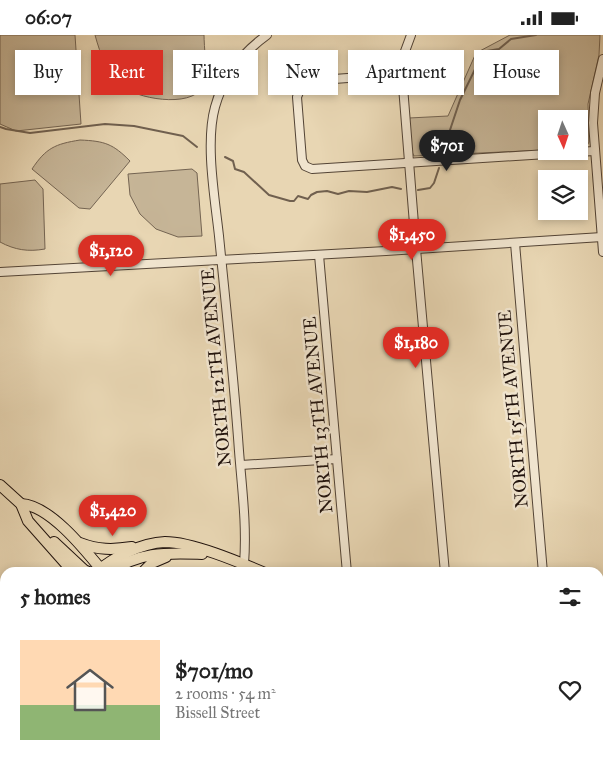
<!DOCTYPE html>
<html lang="en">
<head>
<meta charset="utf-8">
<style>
	:root { --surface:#fff; --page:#f2f2f2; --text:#222; --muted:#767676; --line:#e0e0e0; --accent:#d93025 }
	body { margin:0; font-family:"IM FELL Great Primer",serif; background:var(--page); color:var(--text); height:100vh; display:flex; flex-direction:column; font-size:19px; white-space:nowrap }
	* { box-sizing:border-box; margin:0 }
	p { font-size:16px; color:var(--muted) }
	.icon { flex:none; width:28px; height:28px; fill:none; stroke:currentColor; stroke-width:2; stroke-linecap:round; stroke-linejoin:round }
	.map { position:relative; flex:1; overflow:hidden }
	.sheet { position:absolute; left:0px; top:532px; width:604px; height:196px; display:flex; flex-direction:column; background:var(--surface); border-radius:15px 15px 0 0; box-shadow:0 2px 8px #0003 }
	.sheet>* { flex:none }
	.banner { position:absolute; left:15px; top:15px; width:574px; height:45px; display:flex; gap:10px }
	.needle { width:32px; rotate:177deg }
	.controls { position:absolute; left:538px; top:75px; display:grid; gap:10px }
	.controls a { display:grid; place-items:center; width:50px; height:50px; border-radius:0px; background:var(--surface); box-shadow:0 2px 8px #0003; font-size:25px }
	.price { position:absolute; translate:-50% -42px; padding:0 11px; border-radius:18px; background:var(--accent); color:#fff; font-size:16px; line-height:32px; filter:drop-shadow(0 1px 2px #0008) }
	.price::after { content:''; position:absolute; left:50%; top:30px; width:15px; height:11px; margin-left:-8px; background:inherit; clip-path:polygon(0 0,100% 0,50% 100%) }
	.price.current { background:#222; color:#fff }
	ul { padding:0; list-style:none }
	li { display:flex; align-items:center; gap:15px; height:125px; padding:0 20px }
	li+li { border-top:1px solid var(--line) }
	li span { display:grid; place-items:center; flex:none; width:140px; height:100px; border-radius:0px; color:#555 }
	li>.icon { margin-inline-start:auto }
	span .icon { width:60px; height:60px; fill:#fffc; stroke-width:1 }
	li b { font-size:21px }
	h2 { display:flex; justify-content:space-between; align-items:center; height:60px; padding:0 20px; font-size:21px }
	.tag { padding:0 18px; border-radius:0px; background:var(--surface); box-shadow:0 2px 8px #0003; font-size:18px; line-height:45px }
	.tag.current { background:var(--accent); color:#fff }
	.status { display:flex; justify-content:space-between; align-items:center; height:35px; padding:0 25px; background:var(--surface); direction:ltr }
	.status svg { height:14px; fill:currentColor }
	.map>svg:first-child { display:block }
	.green { fill:#c6b597; stroke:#746452 }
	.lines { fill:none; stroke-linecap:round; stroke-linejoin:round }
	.stream { stroke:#70604f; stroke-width:2 }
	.minor-casing { stroke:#534436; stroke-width:10 }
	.major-casing { stroke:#21130d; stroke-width:12 }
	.minor { stroke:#f0e4ce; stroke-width:8 }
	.major { stroke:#e8d6b3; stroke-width:10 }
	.labels { text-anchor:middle; stroke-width:5; stroke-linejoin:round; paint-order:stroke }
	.street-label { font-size:18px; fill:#21130d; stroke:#f0e4ce }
</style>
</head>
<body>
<div class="status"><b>06:07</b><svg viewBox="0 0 49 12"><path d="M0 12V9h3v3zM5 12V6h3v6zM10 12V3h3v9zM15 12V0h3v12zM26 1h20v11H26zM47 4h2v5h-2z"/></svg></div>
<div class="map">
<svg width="603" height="728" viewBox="0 0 603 728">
	<rect width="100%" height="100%" fill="#e8d6b3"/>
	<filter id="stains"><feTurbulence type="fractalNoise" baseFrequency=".004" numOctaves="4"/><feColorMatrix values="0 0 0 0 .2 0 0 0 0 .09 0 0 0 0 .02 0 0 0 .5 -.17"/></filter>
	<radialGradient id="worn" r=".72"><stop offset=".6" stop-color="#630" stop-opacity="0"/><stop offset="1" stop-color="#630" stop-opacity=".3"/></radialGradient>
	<!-- green -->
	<g class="green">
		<path d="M0 0H75L81 89 16 96 0 89Z"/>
		<path d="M95 0H204C204 10 207 39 205 47 198 74 142 65 125 53 108 43 100 18 95 0Z"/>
		<path d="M510 0H600L599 20 588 69 589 107 587 111 579 113V84H546V115L414 121 412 117 409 83 448 81 476 18Z"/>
		<path d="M80 105C105 106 113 109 130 126L90 174 79 173 32 134C46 113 55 109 80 105Z"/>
		<path d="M192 134 197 138 202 201 178 202 156 194 140 179 130 160 128 139Z"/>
		<path d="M35 145 43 154 45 214C28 217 15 215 0 207V149Z"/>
	</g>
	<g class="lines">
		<!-- stream -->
		<g class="stream">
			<path d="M0 92 6 94 30 98 105 89 134 91 183 101 197 112"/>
			<path d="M443 116 460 65 482 20 487 16 499 14 511 4 536 0"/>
			<path d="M225 122 233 126 235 134 244 137 269 160 290 166H294L298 161 308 164 311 160 317 157 327 156 338 159 349 156 367 157 392 152 401 154"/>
			<path d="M418 155 430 153 434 148 439 133"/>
		</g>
		<!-- minor casing -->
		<g class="minor-casing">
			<g id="minor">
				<path d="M411 0 404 19 402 39 416 214 445 538"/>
				<path d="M603 24 595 58 593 88 603 217"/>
				<path d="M402 39 307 46 302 50 297 62 302 125 305 131 312 134 594 116"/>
				<path d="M515 208 543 538"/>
				<path d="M319 220 347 538"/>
				<path d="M0 237 386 216 602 202"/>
				<path d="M241 430 337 424"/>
				<path d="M244 529C247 491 242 454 239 416 234 344 226 272 219 201 215 164 205 108 215 72 223 43 242 18 267 0"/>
				<path d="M599 601H603"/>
				<path d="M0 635 5 626"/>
				<path d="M0 653 5 643"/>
			</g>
		</g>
		<!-- major casing -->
		<g class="major-casing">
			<g id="major">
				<path d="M0 450 21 469 28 486 74 538"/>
				<path d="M21 469C50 470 86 516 104 538"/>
				<path d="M54 507 84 535 91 538"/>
				<path d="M80 508C98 515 113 515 132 512"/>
				<path d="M95 538C114 522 141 508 165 507 192 507 239 527 265 538"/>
				<path d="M110 538C138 516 168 518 202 519"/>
				<path d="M142 538 152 528 166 522"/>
				<path d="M245 724 249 728"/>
				<path d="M276 724 280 728"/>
				<path d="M537 724 543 728"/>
				<path d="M555 724 562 728"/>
			</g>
		</g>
		<!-- minor -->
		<use href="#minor" class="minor"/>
		<!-- major -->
		<use href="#major" class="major"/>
	</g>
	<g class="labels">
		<!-- street labels -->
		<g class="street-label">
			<text transform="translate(216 332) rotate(-95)" y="6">NORTH 12TH AVENUE</text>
			<text transform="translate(513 374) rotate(-95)" y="6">NORTH 15TH AVENUE</text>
			<text transform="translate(318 380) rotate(-95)" y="6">NORTH 13TH AVENUE</text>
		</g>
	</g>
	<rect width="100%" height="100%" filter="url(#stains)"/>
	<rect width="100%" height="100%" fill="url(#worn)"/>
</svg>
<div class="controls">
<a><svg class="needle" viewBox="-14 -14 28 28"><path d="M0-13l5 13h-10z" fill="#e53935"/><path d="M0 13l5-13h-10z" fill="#767676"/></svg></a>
<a><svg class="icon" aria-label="layers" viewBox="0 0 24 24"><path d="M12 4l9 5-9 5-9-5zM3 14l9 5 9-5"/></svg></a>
</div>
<b class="price current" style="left:447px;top:137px">$701</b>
<b class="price" style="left:412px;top:226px">$1,450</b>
<b class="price" style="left:111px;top:242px">$1,120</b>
<b class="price" style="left:416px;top:334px">$1,180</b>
<b class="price" style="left:113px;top:502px">$1,420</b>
<div class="banner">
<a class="tag">Buy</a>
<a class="tag current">Rent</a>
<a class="tag">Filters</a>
<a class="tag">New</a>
<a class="tag">Apartment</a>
<a class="tag">House</a>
</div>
<section class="sheet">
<h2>5 homes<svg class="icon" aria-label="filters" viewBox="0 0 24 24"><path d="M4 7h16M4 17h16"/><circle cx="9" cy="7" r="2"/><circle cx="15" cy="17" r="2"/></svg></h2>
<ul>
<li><span style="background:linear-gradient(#ffd9b3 65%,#8fb573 0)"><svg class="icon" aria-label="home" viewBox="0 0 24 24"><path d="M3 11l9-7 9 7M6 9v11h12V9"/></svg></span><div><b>$701/mo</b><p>2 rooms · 54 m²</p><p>Bissell Street</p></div><svg class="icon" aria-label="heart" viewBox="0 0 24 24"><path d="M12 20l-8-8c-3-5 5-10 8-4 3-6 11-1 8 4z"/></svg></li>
</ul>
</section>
</div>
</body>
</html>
